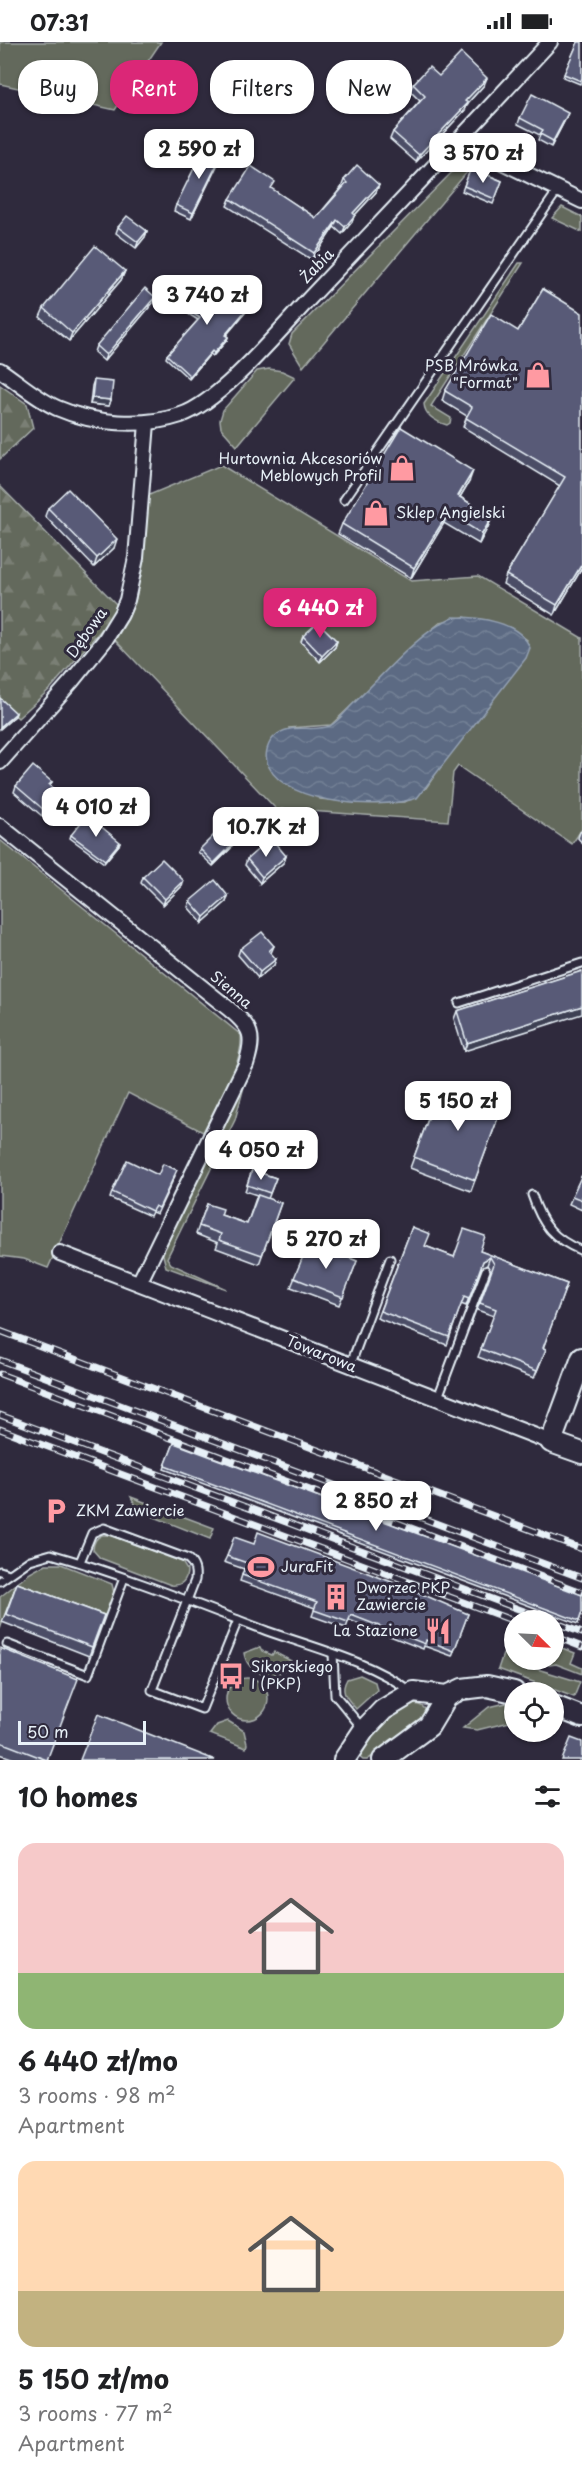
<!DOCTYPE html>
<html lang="en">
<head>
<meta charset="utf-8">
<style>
	:root { --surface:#fff; --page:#f6f6f6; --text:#202124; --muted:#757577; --accent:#db2777 }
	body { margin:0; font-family:"Playpen Sans",sans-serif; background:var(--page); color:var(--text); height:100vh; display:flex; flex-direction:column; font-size:22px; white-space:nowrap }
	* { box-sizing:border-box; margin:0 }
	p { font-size:20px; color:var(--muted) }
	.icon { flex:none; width:33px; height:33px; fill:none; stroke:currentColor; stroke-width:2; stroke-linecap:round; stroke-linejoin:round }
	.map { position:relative; height:1718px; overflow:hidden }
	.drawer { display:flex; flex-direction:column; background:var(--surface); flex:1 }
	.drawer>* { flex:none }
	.guide { position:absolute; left:18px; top:18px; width:546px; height:54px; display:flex; gap:12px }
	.needle { width:39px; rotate:114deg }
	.controls { position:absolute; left:504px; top:1568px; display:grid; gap:12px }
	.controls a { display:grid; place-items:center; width:60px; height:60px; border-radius:50%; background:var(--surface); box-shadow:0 2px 4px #0004; font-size:30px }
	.scale { position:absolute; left:18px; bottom:15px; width:128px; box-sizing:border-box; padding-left:6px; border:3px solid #e8f1f8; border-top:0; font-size:16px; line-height:21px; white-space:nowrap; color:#e8f1f8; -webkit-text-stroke:4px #2f2a3d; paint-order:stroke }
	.price { position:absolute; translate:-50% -51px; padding:0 14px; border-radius:12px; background:#fff; color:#222; font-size:20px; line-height:39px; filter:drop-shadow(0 2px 3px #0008) }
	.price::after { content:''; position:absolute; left:50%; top:36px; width:18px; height:14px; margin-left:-9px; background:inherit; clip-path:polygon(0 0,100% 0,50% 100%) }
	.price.selected { background:var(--accent); color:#fff }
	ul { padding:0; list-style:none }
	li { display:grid; align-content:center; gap:12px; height:318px; padding:0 18px }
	li span { display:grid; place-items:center; height:186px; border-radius:18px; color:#555 }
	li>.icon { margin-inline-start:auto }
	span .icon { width:108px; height:108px; fill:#fffc; stroke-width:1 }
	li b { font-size:26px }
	h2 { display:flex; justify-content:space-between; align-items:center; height:72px; padding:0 18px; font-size:26px }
	.tag { padding:0 21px; border-radius:24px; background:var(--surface); box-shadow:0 2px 4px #0004; font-size:21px; line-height:54px }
	.tag.selected { background:var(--accent); color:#fff }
	.status { display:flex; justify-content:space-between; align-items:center; height:42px; padding:0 30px; background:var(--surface); direction:ltr }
	.status svg { height:16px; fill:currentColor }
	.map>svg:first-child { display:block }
	.green { fill:#64695c; stroke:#a6adaa; stroke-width:1.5; fill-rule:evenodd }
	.forest { fill:url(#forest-firs); stroke:#a6adaa; stroke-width:1.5 }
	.water { fill:url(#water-waves); stroke:#93a0b2; stroke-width:1.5 }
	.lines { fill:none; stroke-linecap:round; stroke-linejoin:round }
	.lane-casing { stroke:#e8f1f8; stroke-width:11 }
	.street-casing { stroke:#e8f1f8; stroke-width:18 }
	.secondary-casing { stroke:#e8f1f8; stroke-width:24 }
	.lane { stroke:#2f2a3d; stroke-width:7 }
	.street { stroke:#2f2a3d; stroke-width:14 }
	.secondary { stroke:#2f2a3d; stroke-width:20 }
	.rail-casing { stroke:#e8f1f8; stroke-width:7 }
	.rail { stroke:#2f2a3d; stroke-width:4.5; stroke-dasharray:14; stroke-linecap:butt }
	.wall { fill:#4c4d66; stroke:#e8f1f8; stroke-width:1.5 }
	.shaded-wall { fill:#3e3f53; stroke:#e8f1f8; stroke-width:1.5 }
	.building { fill:#585a77; stroke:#e8f1f8; stroke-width:1.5 }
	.labels { text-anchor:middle; stroke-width:6; stroke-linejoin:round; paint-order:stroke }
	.street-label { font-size:15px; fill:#e8f1f8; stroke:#2f2a3d }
	.poi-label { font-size:15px; fill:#e8f1f8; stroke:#2f2a3d; text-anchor:start }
</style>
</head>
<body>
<div class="status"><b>07:31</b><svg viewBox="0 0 49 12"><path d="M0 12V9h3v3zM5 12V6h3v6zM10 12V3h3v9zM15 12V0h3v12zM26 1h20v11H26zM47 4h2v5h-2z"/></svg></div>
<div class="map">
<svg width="582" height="1718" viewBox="0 0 582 1718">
	<defs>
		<pattern id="forest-firs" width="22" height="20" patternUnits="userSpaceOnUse" patternTransform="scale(1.5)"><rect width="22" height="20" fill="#64695c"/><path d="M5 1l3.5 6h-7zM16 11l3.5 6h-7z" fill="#7a7f74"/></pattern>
		<pattern id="water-waves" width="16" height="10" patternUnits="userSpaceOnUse" patternTransform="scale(1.5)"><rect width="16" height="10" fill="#5b6a83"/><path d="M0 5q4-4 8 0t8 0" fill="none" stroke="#738095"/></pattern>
	</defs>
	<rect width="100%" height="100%" fill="#2f2a3d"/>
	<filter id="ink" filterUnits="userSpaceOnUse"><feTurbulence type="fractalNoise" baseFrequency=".0167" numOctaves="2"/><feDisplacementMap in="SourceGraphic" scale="12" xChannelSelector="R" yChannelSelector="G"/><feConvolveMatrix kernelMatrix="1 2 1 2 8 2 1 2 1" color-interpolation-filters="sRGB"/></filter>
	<g filter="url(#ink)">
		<!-- green -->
		<g class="green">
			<path d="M0 0H161L115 68 0 42Z"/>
			<path d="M461 121 474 122 303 325 289 302 292 292Z"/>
			<path d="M562 165 582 175V190L552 176Z"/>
			<path d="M519 221H523L431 364 451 376 450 381 447 383C437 380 425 374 424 362Z"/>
			<path d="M269 327 282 329 295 335 237 404 221 386 220 378 223 368 257 329Z"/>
			<path d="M221 423 411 539 478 534 582 596V787L572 802 458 724 453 731 448 779 281 767 278 769 115 598 128 577 136 556 149 453ZM464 575 511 586 527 598 426 746 405 760 363 761 320 757 289 686 331 683 430 589 441 580Z"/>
			<path d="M0 798 241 993C244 1022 216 1063 203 1090L128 1051 48 1226 24 1217 0 1214Z"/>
			<path d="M245 1041 235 1078 167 1216 171 1222 226 1247 166 1225 162 1209Z"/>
			<path d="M131 1455 214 1486 210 1497 139 1469Z"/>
			<path d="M102 1493H109L182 1520 187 1528C187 1539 181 1544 171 1543L100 1516 93 1508C93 1502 95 1496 102 1493Z"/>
			<path d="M46 1522H61L112 1542 114 1551 103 1582 14 1549 0 1587V1555L30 1531Z"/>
			<path d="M554 1603 575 1611 571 1621 582 1626V1632L556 1622 549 1623 551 1617H554Z"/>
			<path d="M260 1605 262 1609 272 1613 274 1610 291 1619 290 1624C274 1639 248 1634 244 1611Z"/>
			<path d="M503 1612 530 1622 534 1626 580 1640 574 1655 498 1627Z"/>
			<path d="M360 1633 375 1640 377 1648 356 1667C348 1657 339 1651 347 1637Z"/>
			<circle cx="247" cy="1657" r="21"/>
			<path d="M506 1661 514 1662V1679L477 1688 463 1686 489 1665Z"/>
			<path d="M411 1662C420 1662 425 1664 428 1673L424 1681 367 1718H363L357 1713C373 1687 385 1677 411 1662Z"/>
			<path d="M228 1679 244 1689 247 1702 246 1706 210 1692 217 1683Z"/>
		</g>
		<!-- forest -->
		<g class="forest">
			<path d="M0 343 27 362 33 386 0 417Z"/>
			<path d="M0 444 120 566 51 646 18 676 0 659Z"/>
		</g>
		<!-- water -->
		<path class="water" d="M453 575C478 575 520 579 530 606L526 616 417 756C382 768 287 763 269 725 264 716 266 704 273 696 289 679 311 691 330 684 338 680 347 668 353 662 381 635 419 590 453 575Z"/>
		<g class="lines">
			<!-- lane casing -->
			<g class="lane-casing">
				<g id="lane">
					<path d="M344 458 558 148"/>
					<path d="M459 961 582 921"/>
					<path d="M532 1153C542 1183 553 1197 582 1209"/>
					<path d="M350 1324 390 1217"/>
					<path d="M437 1358 486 1228"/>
					<path d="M80 1520 92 1491 104 1486 188 1517C195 1523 196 1529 195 1538L152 1648 202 1667 238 1578"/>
					<path d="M0 1529 9 1532"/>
					<path d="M0 1539 30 1518 51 1512C124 1533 196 1562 267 1589 315 1606 369 1619 410 1649"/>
					<path d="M7 1602 88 1633 124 1536"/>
					<path d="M333 1612 335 1653 363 1687"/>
				</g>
			</g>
			<!-- street casing -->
			<g class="street-casing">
				<g id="street">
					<path d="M459 99 582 159"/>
					<path d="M0 328C18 340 37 357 57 366 94 382 142 386 181 373 220 360 278 290 308 258 389 172 470 87 550 0"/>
					<path d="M0 720 71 640 105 598 121 572 127 558 136 516 147 381"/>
					<path d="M0 784 229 967C252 986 255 994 246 1022L139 1241"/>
					<path d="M60 1211 551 1400"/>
				</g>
			</g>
			<!-- secondary casing -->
			<g class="secondary-casing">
				<g id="secondary">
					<path d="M582 1316 551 1400 582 1411"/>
					<path d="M554 1664 582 1675"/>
					<path d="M344 1718 364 1688 383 1668 413 1650 447 1654 462 1647 487 1644 514 1650"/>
					<path d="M383 1718 429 1684 447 1654"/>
				</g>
			</g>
			<!-- lane -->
			<use href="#lane" class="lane"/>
			<!-- street -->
			<use href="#street" class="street"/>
			<!-- secondary -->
			<use href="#secondary" class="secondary"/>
			<!-- rail casing -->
			<g class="rail-casing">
				<g id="rail">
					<path d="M0 1289 582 1507"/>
					<path d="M0 1318 582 1536"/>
					<path d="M0 1332 582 1550"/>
					<path d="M0 1373 548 1578"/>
					<path d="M0 1387 514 1579"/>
					<path d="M554 1580 582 1591"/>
					<path d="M554 1594 582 1605"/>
				</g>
			</g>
			<!-- rail -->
			<use href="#rail" class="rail"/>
		</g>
		<!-- wall -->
		<g class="wall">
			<path d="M578 0 582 37 580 42 563 35Z"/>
			<path d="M439 34 484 43 468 61 465 68 416 120 390 97 393 90 420 59 410 49 413 42Z"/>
			<path d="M520 76H566L551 105 538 98 540 93 518 82Z"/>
			<path d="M222 112 191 177 174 169 176 163Z"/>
			<path d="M471 126 502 139 493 162 462 149Z"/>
			<path d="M344 138 379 143 376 150 354 174 352 180 342 192 334 185 312 218 227 164 230 157 272 147 316 176 341 146Z"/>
			<path d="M118 185 147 189 145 195 136 206 116 191Z"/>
			<path d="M125 229 121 238 69 299 40 275 44 266Z"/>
			<path d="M543 247 582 526 554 573 503 542 506 533 560 444 463 385 467 374 442 359 445 349 518 289Z"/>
			<path d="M155 255 153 261 104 319 94 310 96 304Z"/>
			<path d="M175 260 250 265 226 293 228 295 227 298 213 314 210 312 189 337 166 316 167 313 198 278 174 263Z"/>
			<path d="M94 338 111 358 109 364 90 362 92 344Z"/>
			<path d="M469 440 460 455 492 475 488 485 479 502 444 481 411 536 338 492 342 482Z"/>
			<path d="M48 466 114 506 94 525 45 474Z"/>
			<path d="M303 594 337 599 335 605 320 620 301 600Z"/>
			<path d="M52 740 50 744 56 757 42 774 14 750 16 744Z"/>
			<path d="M582 789V801L578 796 580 790Z"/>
			<path d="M71 793 119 803 104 821 70 796Z"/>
			<path d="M232 803 231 806 213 824 198 810 200 807Z"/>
			<path d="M286 814 284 820 260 841 245 823 247 817Z"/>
			<path d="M143 835 182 844 163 863 141 841Z"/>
			<path d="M228 854 226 860 202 881 188 865 190 859Z"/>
			<path d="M274 904 271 911 274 923 258 936 238 913 240 907Z"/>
			<path d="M582 929 464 1009 454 977 457 969Z"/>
			<path d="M441 1042 502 1065 471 1149 410 1126Z"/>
			<path d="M252 1128 276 1136 268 1157 281 1161 259 1222 216 1206 218 1201 196 1192 207 1162 221 1173 247 1182 257 1153 245 1149Z"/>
			<path d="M158 1133 175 1134 157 1172 152 1170 150 1174 110 1156 112 1150Z"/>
			<path d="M582 1133V1168L569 1162Z"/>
			<path d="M412 1185 425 1204 454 1215 480 1209 567 1242 543 1306 546 1307 534 1336 478 1315 494 1274 477 1268 491 1229 487 1223 481 1226 466 1264 461 1262 447 1303 377 1276Z"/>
			<path d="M309 1200 357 1219 339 1263 291 1245Z"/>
			<path d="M174 1401 582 1570 578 1582 164 1427Z"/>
			<path d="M254 1502 468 1572 452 1614 424 1604 423 1607 349 1578 346 1586 312 1574 315 1566 240 1539 244 1527 224 1520 227 1514Z"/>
			<path d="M17 1541 104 1573 89 1614 2 1580Z"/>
			<path d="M0 1606 48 1718H17L0 1712Z"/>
		</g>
		<!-- shaded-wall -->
		<g class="shaded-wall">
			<path d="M487 36 484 43 463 66 465 59Z"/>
			<path d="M468 61 465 68 416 120 419 113Z"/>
			<path d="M568 71 566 76 551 105 553 99Z"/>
			<path d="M222 112 220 118 191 177 193 171Z"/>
			<path d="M379 143 376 150 354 174 352 180 342 192 345 185 353 171Z"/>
			<path d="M337 178 334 185 312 218 314 211Z"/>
			<path d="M147 189 145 195 136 206 138 200Z"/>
			<path d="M125 229 121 238 69 299 72 291Z"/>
			<path d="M155 255 153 261 104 319 106 313Z"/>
			<path d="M251 262 250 265 224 296 225 293Z"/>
			<path d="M228 295 227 298 213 314 214 311Z"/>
			<path d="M212 309 210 312 189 337 190 334Z"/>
			<path d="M92 356 111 358 109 364 90 362Z"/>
			<path d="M473 429 469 440 454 465 458 454Z"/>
			<path d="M448 471 444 481 411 536 414 526Z"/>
			<path d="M492 475 488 485 479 502 482 492Z"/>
			<path d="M117 497 114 506 94 525 97 516Z"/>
			<path d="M582 522V526L554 573 557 563Z"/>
			<path d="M337 599 335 605 320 620 322 614Z"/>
			<path d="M16 671 15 674 0 687V685Z"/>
			<path d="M58 751 56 757 42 774 44 768Z"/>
			<path d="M120 800 119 803 104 821 105 818Z"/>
			<path d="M232 803 231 806 213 824 214 821Z"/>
			<path d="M286 814 284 820 260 841 262 835Z"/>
			<path d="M184 839 182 844 163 863 165 857Z"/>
			<path d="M228 854 226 860 202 881 204 875Z"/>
			<path d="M276 917 274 923 258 936 260 930Z"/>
			<path d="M582 964V972L464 1009 467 1001Z"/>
			<path d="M490 1215 487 1223 481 1226 466 1264 483 1219Z"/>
		</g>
		<!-- building -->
		<g class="building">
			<path d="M578 0H582V36L581 39 564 32Z"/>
			<path d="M461 11 487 36 465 59 468 61 419 113 393 90 425 54 413 42 429 25 439 34Z"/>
			<path d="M532 52 568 71 553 99 540 92 543 88 520 76Z"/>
			<path d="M205 104 222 112 193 171 176 163Z"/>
			<path d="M357 123 379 143 353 171 355 173 345 185 337 178 314 211 230 157 251 124 275 140 271 146 316 176 347 141 344 138Z"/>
			<path d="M471 126 502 139 495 157 464 144Z"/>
			<path d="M127 174 147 189 138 200 118 185Z"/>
			<path d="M95 204 125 229 72 291 44 266Z"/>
			<path d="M229 242 251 262 225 293 228 295 214 311 212 309 190 334 167 313 200 276 175 260 184 246 211 263Z"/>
			<path d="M145 246 155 255 106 313 96 304Z"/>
			<path d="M543 247 582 271V522L557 563 506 533 565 435 466 376 472 365 445 349 491 272 518 289Z"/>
			<path d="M94 338 113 340 111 358 92 356Z"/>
			<path d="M401 385 473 429 458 454 492 475 482 492 448 471 414 526 342 482Z"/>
			<path d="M68 447 117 497 97 516 48 466Z"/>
			<path d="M318 580 337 599 322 614 303 594Z"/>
			<path d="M0 656 16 671 0 685Z"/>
			<path d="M33 724 52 740 49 743 58 751 44 768 16 744Z"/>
			<path d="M87 773 120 800 105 818 71 793Z"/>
			<path d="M218 789 232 803 214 821 200 807Z"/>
			<path d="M271 796 286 814 262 835 247 817Z"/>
			<path d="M162 817 184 839 165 857 143 835Z"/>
			<path d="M215 838 228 854 204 875 190 859Z"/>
			<path d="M262 890 274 904 269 909 276 917 260 930 240 907Z"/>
			<path d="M582 929V964L467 1001 457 969Z"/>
			<path d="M441 1042 502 1065 475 1138 414 1115Z"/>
			<path d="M127 1118 158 1133 163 1122 177 1128 159 1166 155 1164 152 1169 112 1150Z"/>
			<path d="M252 1128 276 1136 270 1151 247 1143Z"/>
			<path d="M582 1133V1158L572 1154Z"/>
			<path d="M258 1153 281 1161 262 1213 219 1198 221 1192 199 1184 207 1162 223 1167 221 1173 247 1182Z"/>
			<path d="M412 1185 430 1192 425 1204 454 1215 464 1187 485 1194 480 1209 567 1242 543 1306 546 1307 537 1329 481 1307 496 1267 480 1261 494 1222 490 1215 483 1219 469 1257 464 1255 449 1295 380 1269Z"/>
			<path d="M309 1200 357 1219 343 1255 294 1236Z"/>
			<path d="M174 1401 582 1553V1570L579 1579 165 1424Z"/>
			<path d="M258 1490 408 1546 468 1572 454 1609 426 1598 425 1602 351 1573 348 1580 314 1568 317 1560 242 1533 247 1521 227 1514 234 1495 254 1502Z"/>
			<path d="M17 1541 104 1573 92 1605 6 1572Z"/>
			<path d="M0 1606 78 1637 47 1718 0 1700Z"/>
			<path d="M98 1672 215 1718H80Z"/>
			<path d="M571 1696 582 1700V1718H562Z"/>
		</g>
	</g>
	<!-- icons -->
	<defs>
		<g id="shop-bare" transform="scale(2.07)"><path d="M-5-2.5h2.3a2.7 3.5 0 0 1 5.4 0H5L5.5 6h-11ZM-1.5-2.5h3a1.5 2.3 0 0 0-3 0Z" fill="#ff9aa2" stroke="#2f2a3d" stroke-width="2.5" paint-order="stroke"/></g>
		<g id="parking-bare" transform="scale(2.07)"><path d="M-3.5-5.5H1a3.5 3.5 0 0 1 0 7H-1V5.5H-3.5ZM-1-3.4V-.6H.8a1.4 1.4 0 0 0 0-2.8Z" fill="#ff9aa2" stroke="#2f2a3d" stroke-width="2.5" paint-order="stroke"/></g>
		<g id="stadium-bare" transform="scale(2.07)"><path d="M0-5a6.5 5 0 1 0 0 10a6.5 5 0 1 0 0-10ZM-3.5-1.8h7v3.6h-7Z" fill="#ff9aa2" stroke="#2f2a3d" stroke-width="2.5" paint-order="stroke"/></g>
		<g id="building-bare" transform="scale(2.07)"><path d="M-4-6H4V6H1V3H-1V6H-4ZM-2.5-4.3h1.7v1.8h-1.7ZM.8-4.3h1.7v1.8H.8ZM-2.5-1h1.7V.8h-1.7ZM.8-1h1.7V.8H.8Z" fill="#ff9aa2" stroke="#2f2a3d" stroke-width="2.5" paint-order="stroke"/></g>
		<g id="restaurant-bare" transform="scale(2.07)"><path d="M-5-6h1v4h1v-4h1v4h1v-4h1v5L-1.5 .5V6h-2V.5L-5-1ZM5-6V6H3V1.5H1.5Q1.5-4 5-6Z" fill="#ff9aa2" stroke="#2f2a3d" stroke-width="2.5" paint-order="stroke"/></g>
		<g id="bus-bare" transform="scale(2.07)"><path d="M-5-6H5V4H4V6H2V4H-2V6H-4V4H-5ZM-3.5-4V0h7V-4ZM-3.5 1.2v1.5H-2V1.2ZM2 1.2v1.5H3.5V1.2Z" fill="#ff9aa2" stroke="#2f2a3d" stroke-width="2.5" paint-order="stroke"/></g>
	</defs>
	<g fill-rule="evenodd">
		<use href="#shop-bare" x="538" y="333"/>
		<use href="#shop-bare" x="402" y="426"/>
		<use href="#shop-bare" x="376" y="471"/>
		<use href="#parking-bare" x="56" y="1469"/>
		<use href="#stadium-bare" x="261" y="1525"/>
		<use href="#building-bare" x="336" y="1555"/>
		<use href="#restaurant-bare" x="438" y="1589"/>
		<use href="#bus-bare" x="231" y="1634"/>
	</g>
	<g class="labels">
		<!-- street labels -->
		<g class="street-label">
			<text transform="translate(317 224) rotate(-46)" y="5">Żabia</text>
			<text transform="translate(87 591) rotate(-54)" y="5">Dębowa</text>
			<text transform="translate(231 948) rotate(40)" y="5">Sienna</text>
			<text transform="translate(321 1312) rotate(22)" y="5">Towarowa</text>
		</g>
		<!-- poi labels -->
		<g class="poi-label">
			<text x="518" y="329" text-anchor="end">PSB Mrówka<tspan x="518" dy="17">"Format"</tspan></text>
			<text x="382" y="422" text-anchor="end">Hurtownia Akcesoriów<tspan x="382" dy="17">Meblowych Profil</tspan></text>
			<text x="396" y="476">Sklep Angielski</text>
			<text x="76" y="1474">ZKM Zawiercie</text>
			<text x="281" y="1530">JuraFit</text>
			<text x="356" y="1551">Dworzec PKP<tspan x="356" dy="17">Zawiercie</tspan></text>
			<text x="418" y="1594" text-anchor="end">La Stazione</text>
			<text x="251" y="1630">Sikorskiego<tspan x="251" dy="17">I (PKP)</tspan></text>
		</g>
	</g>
</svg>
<div class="controls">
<a><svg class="needle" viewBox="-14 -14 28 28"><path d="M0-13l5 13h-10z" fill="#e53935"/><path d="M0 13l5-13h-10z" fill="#757577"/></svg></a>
<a><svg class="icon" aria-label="locate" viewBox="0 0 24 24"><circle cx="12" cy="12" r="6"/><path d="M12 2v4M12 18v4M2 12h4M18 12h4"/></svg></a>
</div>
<div class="scale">50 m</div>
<b class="price" style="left:199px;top:138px">2 590 zł</b>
<b class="price" style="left:483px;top:142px">3 570 zł</b>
<b class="price" style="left:207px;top:284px">3 740 zł</b>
<b class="price selected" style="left:320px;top:597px">6 440 zł</b>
<b class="price" style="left:96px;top:796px">4 010 zł</b>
<b class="price" style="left:266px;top:816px">10.7K zł</b>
<b class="price" style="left:458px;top:1090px">5 150 zł</b>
<b class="price" style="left:261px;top:1139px">4 050 zł</b>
<b class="price" style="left:326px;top:1228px">5 270 zł</b>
<b class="price" style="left:376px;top:1490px">2 850 zł</b>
<div class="guide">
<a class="tag">Buy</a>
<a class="tag selected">Rent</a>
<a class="tag">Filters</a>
<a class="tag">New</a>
</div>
</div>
<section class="drawer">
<h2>10 homes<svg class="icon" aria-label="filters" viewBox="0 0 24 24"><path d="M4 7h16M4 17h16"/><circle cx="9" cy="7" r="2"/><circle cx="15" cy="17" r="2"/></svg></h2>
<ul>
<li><span style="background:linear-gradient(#f6c9c9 70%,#8fb573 0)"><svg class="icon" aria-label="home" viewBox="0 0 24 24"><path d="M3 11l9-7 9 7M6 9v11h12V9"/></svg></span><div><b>6 440 zł/mo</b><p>3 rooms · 98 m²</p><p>Apartment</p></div></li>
<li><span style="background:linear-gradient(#ffd9b3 70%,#c2b280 0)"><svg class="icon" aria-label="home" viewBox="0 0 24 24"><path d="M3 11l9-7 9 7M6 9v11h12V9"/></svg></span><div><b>5 150 zł/mo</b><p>3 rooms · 77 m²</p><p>Apartment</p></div></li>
</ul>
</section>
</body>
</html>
